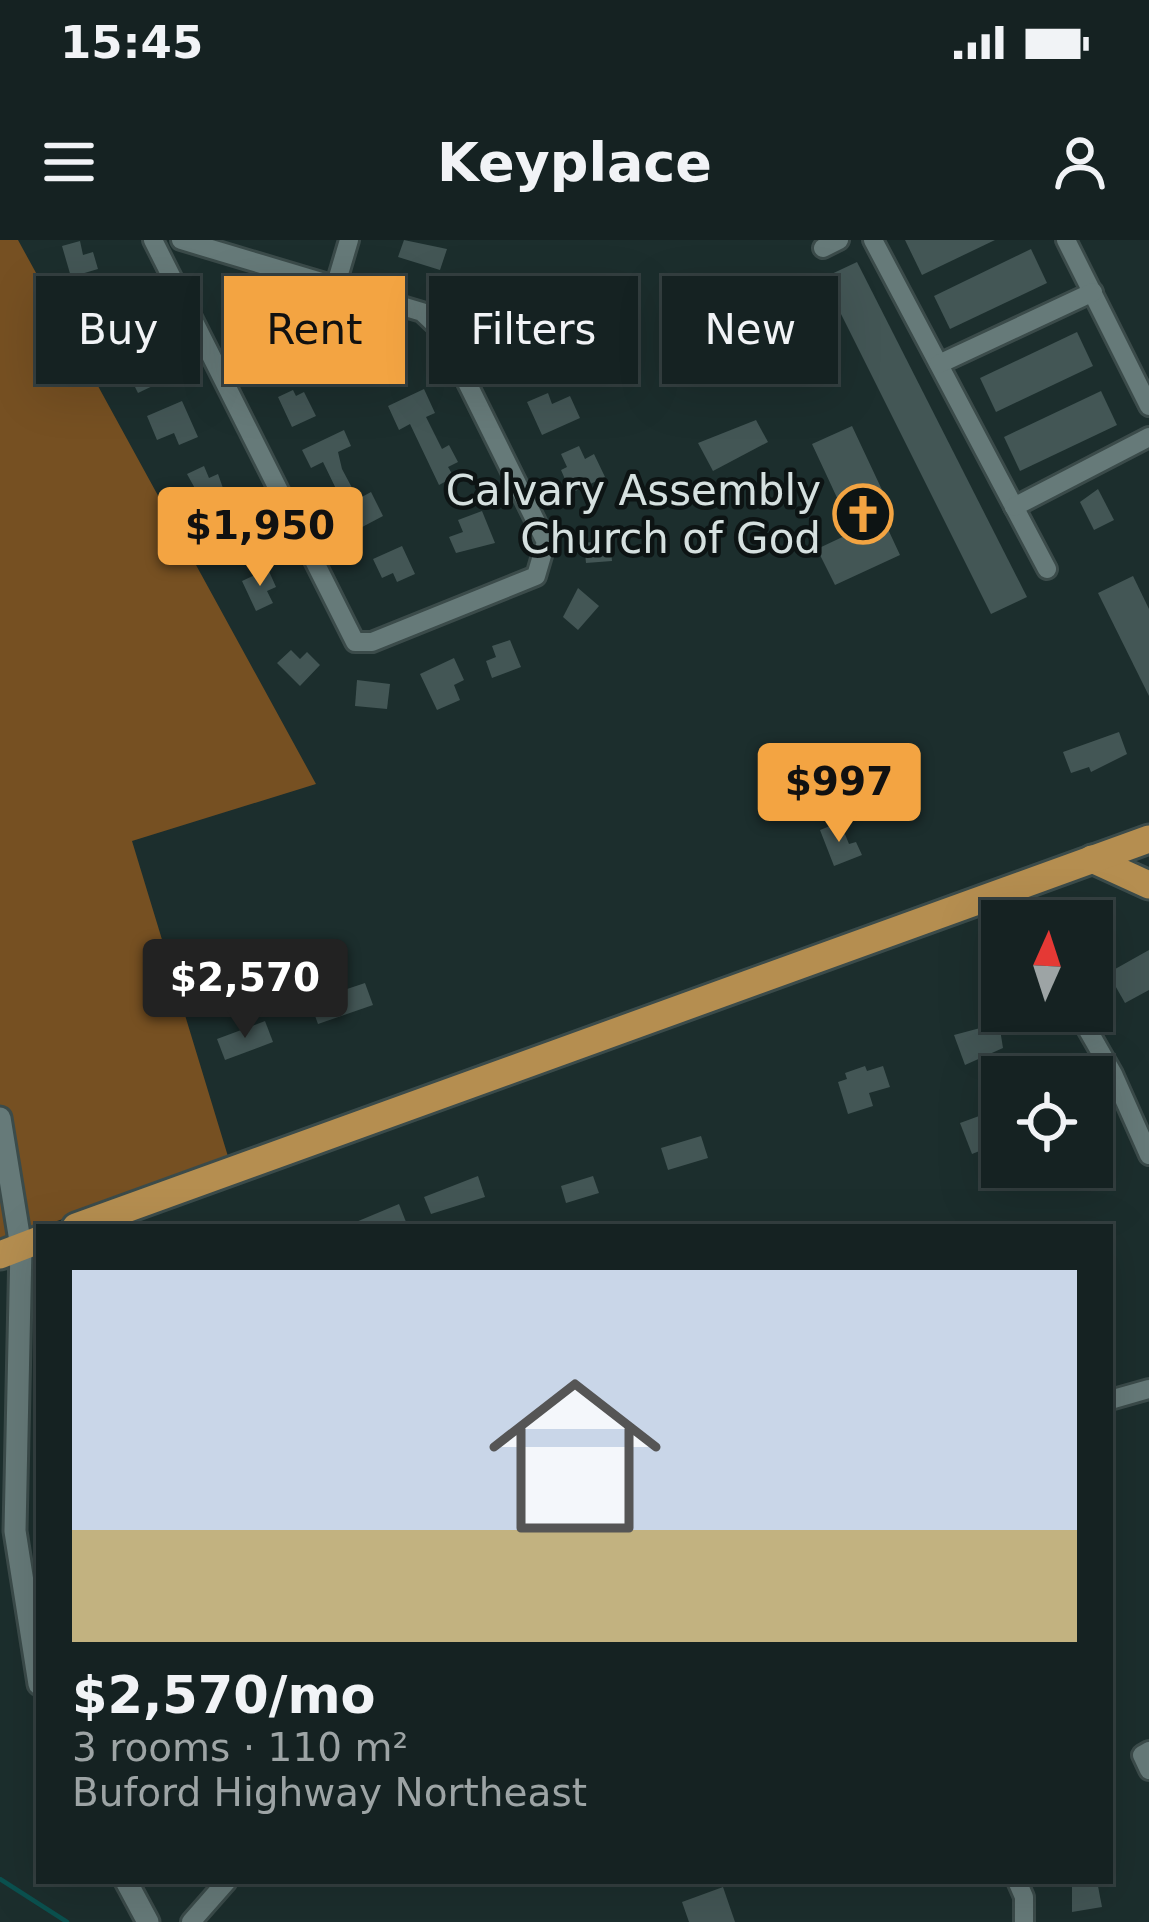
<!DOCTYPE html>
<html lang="en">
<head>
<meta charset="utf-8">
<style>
	:root { --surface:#152222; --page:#1e2a2a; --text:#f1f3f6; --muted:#9da4a5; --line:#343f40; --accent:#f3a442 }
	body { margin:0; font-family:"DejaVu Sans",sans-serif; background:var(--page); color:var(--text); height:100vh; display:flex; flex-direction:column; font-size:45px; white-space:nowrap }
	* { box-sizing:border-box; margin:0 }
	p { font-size:39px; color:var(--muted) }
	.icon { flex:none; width:66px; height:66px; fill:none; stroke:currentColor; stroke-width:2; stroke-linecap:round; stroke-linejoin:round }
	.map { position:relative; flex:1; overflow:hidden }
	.panel { position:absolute; left:36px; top:984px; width:1077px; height:660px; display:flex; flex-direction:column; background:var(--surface); border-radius:0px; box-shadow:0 12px 48px #0002,0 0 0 3px var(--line) }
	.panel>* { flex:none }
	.banner { position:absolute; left:36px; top:36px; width:1077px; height:108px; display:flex; gap:24px }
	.needle { width:78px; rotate:3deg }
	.buttons { position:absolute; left:981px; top:660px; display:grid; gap:24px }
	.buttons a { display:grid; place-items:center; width:132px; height:132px; border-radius:0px; background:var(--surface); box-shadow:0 12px 48px #0002,0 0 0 3px var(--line); font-size:60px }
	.price { position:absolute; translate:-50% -102px; padding:0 27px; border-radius:12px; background:var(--accent); color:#111; font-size:39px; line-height:78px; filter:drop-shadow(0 3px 6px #0008) }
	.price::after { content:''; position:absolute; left:50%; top:72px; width:36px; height:27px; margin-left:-18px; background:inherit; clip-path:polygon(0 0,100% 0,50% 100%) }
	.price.current { background:#222; color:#fff }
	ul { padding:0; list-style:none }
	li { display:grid; align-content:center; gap:24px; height:636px; padding:0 36px }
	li+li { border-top:3px solid var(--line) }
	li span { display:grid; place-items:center; height:372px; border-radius:0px; color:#555 }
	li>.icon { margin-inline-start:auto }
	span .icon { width:216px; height:216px; fill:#fffc; stroke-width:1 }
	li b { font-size:51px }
	.tag { padding:0 42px; border-radius:0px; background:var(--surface); box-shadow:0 12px 48px #0002,0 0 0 3px var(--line); font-size:42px; line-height:108px }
	.tag.current { background:var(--accent); color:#111 }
	.status { display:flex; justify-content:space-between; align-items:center; height:84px; padding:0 60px; background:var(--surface); direction:ltr }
	.status svg { height:33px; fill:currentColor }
	header { display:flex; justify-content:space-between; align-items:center; height:156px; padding:0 36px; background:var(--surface); font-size:54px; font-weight:600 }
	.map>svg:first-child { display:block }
	.forest { fill:#765022 }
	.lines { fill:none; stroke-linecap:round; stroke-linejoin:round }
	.stream { stroke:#0b514f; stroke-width:4.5 }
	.building { fill:#435655 }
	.minor-casing { stroke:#3b4b4a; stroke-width:24 }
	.tertiary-casing { stroke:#3b4b4a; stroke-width:27 }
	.primary-casing { stroke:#3b4b4a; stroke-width:33 }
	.minor { stroke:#667a79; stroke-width:18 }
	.tertiary { stroke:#667a79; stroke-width:21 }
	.primary { stroke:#b58e50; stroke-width:27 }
	.labels { text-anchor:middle; stroke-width:9; stroke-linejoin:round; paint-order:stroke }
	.poi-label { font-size:42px; fill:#d5e0df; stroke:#0d1414; text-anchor:end }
</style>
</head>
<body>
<div class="status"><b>15:45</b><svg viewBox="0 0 49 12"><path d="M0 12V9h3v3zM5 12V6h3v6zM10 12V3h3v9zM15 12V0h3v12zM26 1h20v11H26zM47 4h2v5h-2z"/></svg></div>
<header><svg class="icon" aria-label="menu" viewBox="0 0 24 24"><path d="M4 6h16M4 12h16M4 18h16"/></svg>Keyplace<svg class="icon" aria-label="person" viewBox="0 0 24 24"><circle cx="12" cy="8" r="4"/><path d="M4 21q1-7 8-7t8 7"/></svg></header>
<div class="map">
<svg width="1149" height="1682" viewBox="0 0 1149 1682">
	<rect width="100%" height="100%" fill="#1c2e2d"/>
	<!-- forest -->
	<path class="forest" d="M0 0H18L316 544 132 601 230 923 39 987 0 1006Z"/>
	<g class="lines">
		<!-- stream -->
		<path class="stream" d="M0 1639 67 1682"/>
	</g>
	<!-- building -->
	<g class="building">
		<path d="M404 0 447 9 440 30 398 17Z"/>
		<path d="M905 0H995L922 35Z"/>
		<path d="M80 1 83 15 93 12 98 29 71 37 62 6Z"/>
		<path d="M1031 9 1047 43 950 89 934 56Z"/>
		<path d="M857 22 1027 357 991 374 823 38Z"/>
		<path d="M485 43 491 52 506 43 518 61 487 86 467 55Z"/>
		<path d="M128 48 139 88 123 96 117 81 106 86 96 63Z"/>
		<path d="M288 79 294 94 279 101 289 123 265 134 248 98Z"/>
		<path d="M1077 92 1093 126 996 172 980 138Z"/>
		<path d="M529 97 543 125 524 134 519 124 510 128 501 110Z"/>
		<path d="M375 105 405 121 396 138 388 133 383 141 361 130Z"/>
		<path d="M143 118 149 130 156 126 163 141 138 153 125 127Z"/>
		<path d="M424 149 435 173 426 177 442 209 449 205 458 222 448 227 454 237 439 245 410 184 399 190 388 166Z"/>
		<path d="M293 150 296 156 304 152 316 176 292 187 278 157Z"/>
		<path d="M1101 151 1117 185 1020 231 1004 197Z"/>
		<path d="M548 153 552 164 570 156 580 178 542 195 527 162Z"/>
		<path d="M182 161 198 197 179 205 174 193 157 200 147 176Z"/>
		<path d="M756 180 768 202 713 231 698 203Z"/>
		<path d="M852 186 883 252 873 257 900 315 835 345 817 309 853 292 812 204Z"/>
		<path d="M344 190 351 206 338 212 342 229 358 259 371 252 383 276 349 294 331 259 339 255 323 222 311 228 302 210Z"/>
		<path d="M579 206 585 219 594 214 605 237 571 253 561 230 567 227 561 214Z"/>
		<path d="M204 226 209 238 218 234 236 285 240 283 250 307 220 320 210 296 219 292 187 234Z"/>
		<path d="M1098 249 1114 280 1094 290 1080 262Z"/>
		<path d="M482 271 495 303 456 313 449 297 463 292 458 280Z"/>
		<path d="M609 288 612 321 586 323 584 303 592 302 591 289Z"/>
		<path d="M402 306 415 334 397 342 393 333 382 338 373 319Z"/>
		<path d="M268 329 276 347 267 351 273 363 256 371 242 341Z"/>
		<path d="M1133 336 1149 369V456L1098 353Z"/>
		<path d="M578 348 599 366 578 390 563 377Z"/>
		<path d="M510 400 521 427 492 438 486 421 496 417 492 406Z"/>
		<path d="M291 410 300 419 307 412 320 425 300 446 277 423Z"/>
		<path d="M454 418 464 440 454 445 460 460 437 470 420 434Z"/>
		<path d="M357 440 390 444 387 469 355 466Z"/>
		<path d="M1119 492 1127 514 1091 532 1089 527 1071 533 1063 512Z"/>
		<path d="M840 582 849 604 856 602 862 615 834 626 820 590Z"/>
		<path d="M1149 710V750L1125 763 1108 733Z"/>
		<path d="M365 743 373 765 318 784 310 762 338 744 341 751Z"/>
		<path d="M265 781 273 802 225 820 217 799Z"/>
		<path d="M999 783 1003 808 965 825 954 795Z"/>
		<path d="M865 826 867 831 883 826 890 847 869 853 873 866 848 874 838 842 847 839 845 833Z"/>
		<path d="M990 872 1002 902 972 914 960 883Z"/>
		<path d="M701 896 708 918 668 930 661 908Z"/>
		<path d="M478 936 485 957 431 974 424 957Z"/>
		<path d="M593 936 599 953 566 963 561 946Z"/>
		<path d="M399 964 406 982 392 987H344Z"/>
		<path d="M1072 1641H1097L1102 1667 1072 1672Z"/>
		<path d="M723 1647 735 1682H689L682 1662Z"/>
	</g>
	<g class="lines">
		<!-- minor casing -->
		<g class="minor-casing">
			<g id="minor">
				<path d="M153 0 355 402H372L536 336 546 302 441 90 422 72 181 0"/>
				<path d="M873 0 1047 329"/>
				<path d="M1066 0 1149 166"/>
				<path d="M823 8 839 0"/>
				<path d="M336 44 349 0"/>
				<path d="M939 124 1093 52"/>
				<path d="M1014 267 1149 197"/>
				<path d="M1013 649 1029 681"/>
				<path d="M1077 771 1113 834 1149 915"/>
				<path d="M1110 1160 1149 1149"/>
				<path d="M1149 1511 1142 1515 1149 1530"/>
				<path d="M1017 1641 1024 1657V1682"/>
				<path d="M191 1682 227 1641"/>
			</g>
		</g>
		<!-- tertiary casing -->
		<g class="tertiary-casing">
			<g id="tertiary">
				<path d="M0 878 21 1007 15 1291 39 1444"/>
				<path d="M126 1641 148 1682"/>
			</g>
		</g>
		<!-- primary casing -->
		<g class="primary-casing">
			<g id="primary">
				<path d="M1092 619 1149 645"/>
				<path d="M76 987 1149 599"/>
				<path d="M0 1015 39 1000"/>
			</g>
		</g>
		<!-- minor -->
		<use href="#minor" class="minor"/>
		<!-- tertiary -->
		<use href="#tertiary" class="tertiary"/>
		<!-- primary -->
		<use href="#primary" class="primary"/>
	</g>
	<!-- icons -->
	<defs>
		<g id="church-ring" transform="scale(3)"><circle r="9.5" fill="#0d1414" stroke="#f3a442" stroke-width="1.5"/><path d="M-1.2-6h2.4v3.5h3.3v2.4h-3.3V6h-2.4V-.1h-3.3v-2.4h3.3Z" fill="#f3a442"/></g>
	</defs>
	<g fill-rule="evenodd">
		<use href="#church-ring" x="863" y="274"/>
	</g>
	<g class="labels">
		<!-- poi labels -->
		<g class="poi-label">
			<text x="821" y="265">Calvary Assembly<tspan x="821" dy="48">Church of God</tspan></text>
		</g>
	</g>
</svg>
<div class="buttons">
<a><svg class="needle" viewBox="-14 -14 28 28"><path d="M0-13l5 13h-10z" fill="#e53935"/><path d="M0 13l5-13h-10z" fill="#9da4a5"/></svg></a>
<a><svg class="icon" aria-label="locate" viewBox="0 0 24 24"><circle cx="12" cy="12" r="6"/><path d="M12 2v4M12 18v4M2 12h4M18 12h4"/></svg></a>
</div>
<b class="price" style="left:260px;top:349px">$1,950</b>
<b class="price" style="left:839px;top:605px">$997</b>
<b class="price current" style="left:245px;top:801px">$2,570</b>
<div class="banner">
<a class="tag">Buy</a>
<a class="tag current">Rent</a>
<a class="tag">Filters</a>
<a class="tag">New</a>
</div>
<section class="panel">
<ul>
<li><span style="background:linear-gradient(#c9d6e8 70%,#c2b280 0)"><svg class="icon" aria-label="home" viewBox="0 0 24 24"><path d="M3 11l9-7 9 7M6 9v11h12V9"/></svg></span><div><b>$2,570/mo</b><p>3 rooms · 110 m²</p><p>Buford Highway Northeast</p></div></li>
</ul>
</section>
</div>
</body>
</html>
